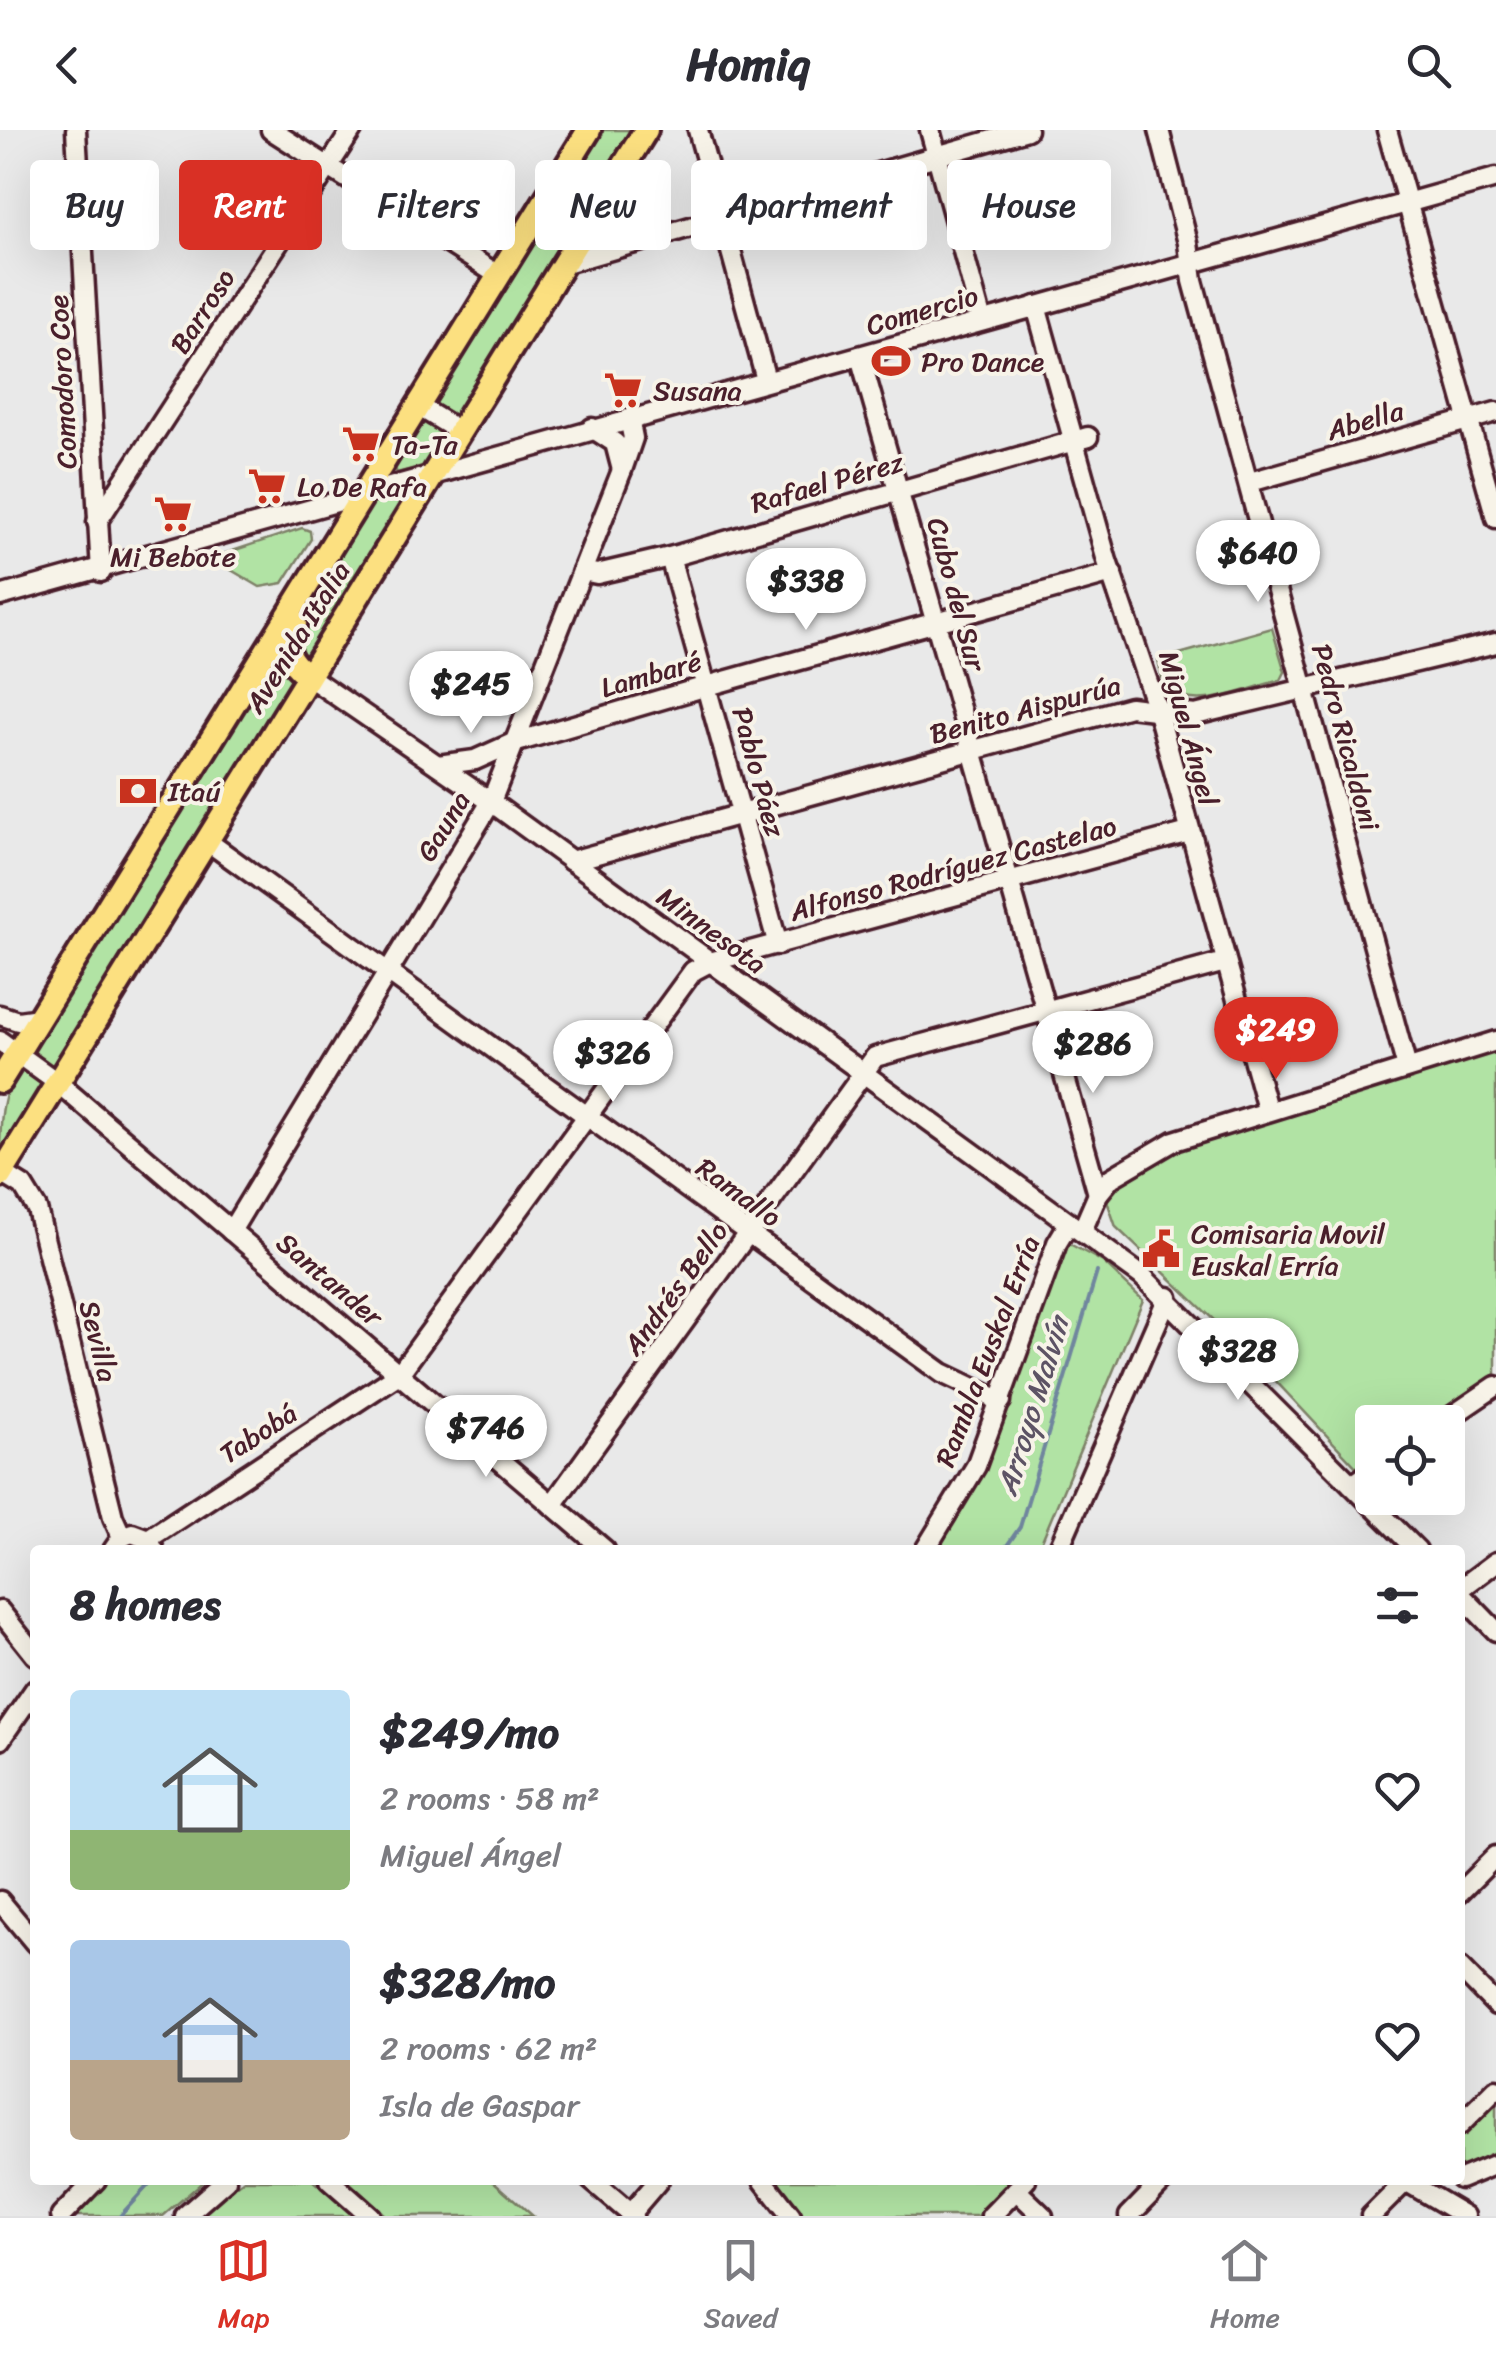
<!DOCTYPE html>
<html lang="en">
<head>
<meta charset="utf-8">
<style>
	:root { --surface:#fff; --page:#f7f7f7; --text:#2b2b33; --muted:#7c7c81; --line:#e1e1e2; --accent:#d93025 }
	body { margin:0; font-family:Sriracha,sans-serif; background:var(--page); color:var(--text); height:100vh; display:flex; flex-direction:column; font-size:38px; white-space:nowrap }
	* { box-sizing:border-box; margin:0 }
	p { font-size:32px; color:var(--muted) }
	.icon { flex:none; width:55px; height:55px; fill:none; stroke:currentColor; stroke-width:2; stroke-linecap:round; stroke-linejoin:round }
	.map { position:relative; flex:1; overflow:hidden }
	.side { position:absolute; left:30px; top:1415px; width:1435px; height:640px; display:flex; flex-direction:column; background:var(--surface); border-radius:10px; box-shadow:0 10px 40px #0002 }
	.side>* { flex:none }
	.hud { position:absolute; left:30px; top:30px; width:1438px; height:90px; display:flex; gap:20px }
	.controls { position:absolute; left:1355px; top:1275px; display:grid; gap:20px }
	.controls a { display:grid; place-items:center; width:110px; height:110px; border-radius:10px; background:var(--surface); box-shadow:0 10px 40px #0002; font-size:50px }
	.price { position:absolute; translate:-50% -85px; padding:0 22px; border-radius:35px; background:#fff; color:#222; font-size:32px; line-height:65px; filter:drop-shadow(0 2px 5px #0008) }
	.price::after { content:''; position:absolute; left:50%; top:60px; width:30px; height:22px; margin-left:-15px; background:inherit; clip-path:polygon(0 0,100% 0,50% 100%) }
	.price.on { background:var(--accent); color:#fff }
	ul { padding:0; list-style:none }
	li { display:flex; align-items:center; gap:30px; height:250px; padding:0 40px }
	li span { display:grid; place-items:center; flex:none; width:280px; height:200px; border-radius:10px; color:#555 }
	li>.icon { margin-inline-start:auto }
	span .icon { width:120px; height:120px; fill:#fffc; stroke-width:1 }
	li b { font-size:42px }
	h2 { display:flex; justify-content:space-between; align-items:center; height:120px; padding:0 40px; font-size:42px }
	.tag { padding:0 35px; border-radius:10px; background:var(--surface); box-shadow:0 10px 40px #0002; font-size:35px; line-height:90px }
	.tag.on { background:var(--accent); color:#fff }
	header { display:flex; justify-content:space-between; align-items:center; height:130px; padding:0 40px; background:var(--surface); font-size:45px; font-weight:800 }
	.tabs { display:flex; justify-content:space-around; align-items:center; height:140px; border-top:2px solid var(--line); background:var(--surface); font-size:28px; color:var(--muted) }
	.tabs a { display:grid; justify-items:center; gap:5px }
	.tabs .on { color:var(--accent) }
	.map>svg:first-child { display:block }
	.green { fill:#b1e3a4; stroke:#7e8168; stroke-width:2.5 }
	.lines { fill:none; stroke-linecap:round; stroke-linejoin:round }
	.stream { stroke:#70869e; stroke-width:4 }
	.minor-casing { stroke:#4a1f2b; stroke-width:25 }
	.major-casing { stroke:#4a1f2b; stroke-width:30 }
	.minor { stroke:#f7f3e8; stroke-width:18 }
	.major { stroke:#fce080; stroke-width:22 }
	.labels { text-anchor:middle; stroke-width:8; stroke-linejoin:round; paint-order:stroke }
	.street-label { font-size:28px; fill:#4a1f2b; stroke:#f7f3e8 }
	.poi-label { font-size:28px; fill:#4a1f2b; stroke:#f7f3e8; text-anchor:start }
	.water-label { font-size:30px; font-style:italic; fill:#5d5365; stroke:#f7f3e8 }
</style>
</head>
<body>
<header><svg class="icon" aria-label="back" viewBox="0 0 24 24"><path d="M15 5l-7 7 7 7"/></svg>Homiq<svg class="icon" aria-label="search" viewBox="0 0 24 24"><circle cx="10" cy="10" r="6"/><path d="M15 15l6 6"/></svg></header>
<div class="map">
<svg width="1496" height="2086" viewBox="0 0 1496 2086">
	<rect width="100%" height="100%" fill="#e9e9e9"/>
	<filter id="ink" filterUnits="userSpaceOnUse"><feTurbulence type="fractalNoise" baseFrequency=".01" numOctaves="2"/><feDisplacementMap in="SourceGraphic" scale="20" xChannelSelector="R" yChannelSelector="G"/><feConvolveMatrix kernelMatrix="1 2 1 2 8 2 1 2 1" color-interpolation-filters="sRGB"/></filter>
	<g filter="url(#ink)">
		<!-- green -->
		<g class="green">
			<path d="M601 0H635L455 287 431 272Z"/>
			<path d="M423 292 446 304 427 335 397 343 393 334Z"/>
			<path d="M393 366 402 376 308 528 297 527V503L323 459 329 438 363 381 372 373Z"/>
			<path d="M302 398 310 401 311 409 283 453 260 457 211 428Z"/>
			<path d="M1272 498 1285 542 1281 550C1253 556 1194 584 1170 560 1162 553 1160 539 1158 530Z"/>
			<path d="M281 515 295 549 60 934 50 937 33 924V916Z"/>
			<path d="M1496 918V1249L1432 1292H1372V1332L1360 1341 1257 1231 1116 1097 1106 1068 1122 1049 1173 1020Z"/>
			<path d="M26 939 44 957 0 1026C0 1000 0 947 26 939Z"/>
			<path d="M1066 1112 1103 1132 1143 1170 1038 1420H933L970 1362Z"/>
			<path d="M1496 1964V2025L1460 2040V2000Z"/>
			<path d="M105 2050H205L163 2086H72Z"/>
			<path d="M244 2050H312L355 2086H197Z"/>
			<path d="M347 2050H492L533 2086H386Z"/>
			<path d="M772 2050H1015L978 2086H803Z"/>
		</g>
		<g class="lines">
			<!-- stream -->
			<g class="stream">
				<path d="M1004 1420 1020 1397 1097 1142"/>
				<path d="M120 2086 153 2050"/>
			</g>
			<!-- minor casing -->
			<g class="minor-casing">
				<g id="minor">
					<path d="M76 0 101 442"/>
					<path d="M271 0 498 145"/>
					<path d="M698 0 766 250"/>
					<path d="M930 0 982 191"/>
					<path d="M1159 0 1188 113 1193 151 1407 938"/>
					<path d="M1387 0 1496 388"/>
					<path d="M562 134 1027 0"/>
					<path d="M1036 176 1107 431 1157 579 1267 979"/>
					<path d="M860 226 1098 1064"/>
					<path d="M418 276 459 301"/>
					<path d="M592 298 615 313 622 340"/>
					<path d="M1250 352 1496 282"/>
					<path d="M97 392 352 0"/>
					<path d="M670 427 778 815"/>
					<path d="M582 441 597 444 670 427 1088 307"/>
					<path d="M0 466 1496 48"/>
					<path d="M308 546 491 672 1142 1146 1417 1420"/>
					<path d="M438 635 475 630 513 613 707 556 1112 443"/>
					<path d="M207 711 942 1243 1001 1271"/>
					<path d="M571 731 1130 577 1195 585 1496 513"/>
					<path d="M0 885 18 891 39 888"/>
					<path d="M0 911 58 953 605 1420"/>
					<path d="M2 1043 23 1056 37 1079 113 1387 122 1407"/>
					<path d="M231 1101 491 672 622 340 633 308 629 288"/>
					<path d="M1082 1101 1098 1064 1111 1048 1174 1011 1496 911"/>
					<path d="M1443 1292 1496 1256"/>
					<path d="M1352 1355 1372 1341"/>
					<path d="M552 1375 875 927 1225 832"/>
					<path d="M148 1409 399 1244 693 841 710 832 1189 702"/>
					<path d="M113 1420 122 1407 132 1403 148 1409 154 1420"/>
					<path d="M925 1420 976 1336 1057 1113 1069 1093"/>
					<path d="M1058 1420 1168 1167"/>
					<path d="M1460 1459 1496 1432"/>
					<path d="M1460 1464 1496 1501"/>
					<path d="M0 1481 35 1525"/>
					<path d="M0 1610 35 1559"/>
					<path d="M1460 1762 1496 1726"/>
					<path d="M0 1771 35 1813"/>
					<path d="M1460 1838 1496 1875"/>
					<path d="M1460 1995 1496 1959"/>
					<path d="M1460 2049 1496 2034"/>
					<path d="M329 2050 370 2086"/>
					<path d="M591 2050 633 2086"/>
					<path d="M763 2050 791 2086"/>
					<path d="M1404 2050 1465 2086"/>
					<path d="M1016 2060 1043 2086"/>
					<path d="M630 2084 659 2050"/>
					<path d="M61 2086 96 2050"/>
					<path d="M185 2086 226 2050"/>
					<path d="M991 2086 1026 2050"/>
					<path d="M1129 2086 1164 2050"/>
					<path d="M1371 2086 1407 2050"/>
				</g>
			</g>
			<!-- major casing -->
			<g class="major-casing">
				<g id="major">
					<path d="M295 493C280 517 287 530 308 546"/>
					<path d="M0 951 589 0"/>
					<path d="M0 1046 646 0"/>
				</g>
			</g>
			<!-- minor -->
			<use href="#minor" class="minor"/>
			<!-- major -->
			<use href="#major" class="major"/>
		</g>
	</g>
	<!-- icons -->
	<defs>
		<g id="stadium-bare" transform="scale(3)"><path d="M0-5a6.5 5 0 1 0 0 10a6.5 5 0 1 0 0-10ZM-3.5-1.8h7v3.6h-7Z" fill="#c8321e" stroke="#f7f3e8" stroke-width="2.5" paint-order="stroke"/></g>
		<g id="supermarket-bare" transform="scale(3)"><path d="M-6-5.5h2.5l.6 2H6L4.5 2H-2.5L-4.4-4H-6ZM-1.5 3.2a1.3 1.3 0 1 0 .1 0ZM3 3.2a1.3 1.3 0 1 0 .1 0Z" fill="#c8321e" stroke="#f7f3e8" stroke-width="2.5" paint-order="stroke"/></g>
		<g id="bank-bare" transform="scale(3)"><path d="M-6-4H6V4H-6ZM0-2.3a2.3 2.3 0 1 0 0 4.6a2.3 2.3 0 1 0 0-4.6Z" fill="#c8321e" stroke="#f7f3e8" stroke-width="2.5" paint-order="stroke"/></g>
		<g id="civic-bare" transform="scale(3)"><path d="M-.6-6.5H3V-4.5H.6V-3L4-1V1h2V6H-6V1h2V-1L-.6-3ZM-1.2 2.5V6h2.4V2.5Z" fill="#c8321e" stroke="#f7f3e8" stroke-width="2.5" paint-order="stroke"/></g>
	</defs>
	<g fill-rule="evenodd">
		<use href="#stadium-bare" x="891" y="231"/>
		<use href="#supermarket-bare" x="623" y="260"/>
		<use href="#supermarket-bare" x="361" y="314"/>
		<use href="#supermarket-bare" x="267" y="356"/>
		<use href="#supermarket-bare" x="173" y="384"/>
		<use href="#bank-bare" x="138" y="661"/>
		<use href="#civic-bare" x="1161" y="1119"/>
	</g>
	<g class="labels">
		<!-- street labels -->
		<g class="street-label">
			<text transform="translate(922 180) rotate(-16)" y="10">Comercio</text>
			<text transform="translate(202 181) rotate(-57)" y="10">Barroso</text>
			<text transform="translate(62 252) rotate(-93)" y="10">Comodoro Coe</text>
			<text transform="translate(1365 290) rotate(-16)" y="10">Abella</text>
			<text transform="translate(827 352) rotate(-16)" y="10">Rafael Pérez</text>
			<text transform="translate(957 464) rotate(75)" y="10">Cubo del Sur</text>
			<text transform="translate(297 507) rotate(-58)" y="10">Avenida Italia</text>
			<text transform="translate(651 544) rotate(-16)" y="10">Lambaré</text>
			<text transform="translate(1025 579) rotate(-15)" y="10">Benito Aispurúa</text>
			<text transform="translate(1189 598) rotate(75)" y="10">Miguel Ángel</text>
			<text transform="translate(1346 607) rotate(75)" y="10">Pedro Ricaldoni</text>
			<text transform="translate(759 642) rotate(75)" y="10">Pablo Páez</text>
			<text transform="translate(443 696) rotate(-59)" y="10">Gauna</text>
			<text transform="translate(953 738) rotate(-15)" y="10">Alfonso Rodríguez Castelao</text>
			<text transform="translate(712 800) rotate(36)" y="10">Minnesota</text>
			<text transform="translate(739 1062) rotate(36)" y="10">Ramallo</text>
			<text transform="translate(330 1149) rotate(40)" y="10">Santander</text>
			<text transform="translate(675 1158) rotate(-54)" y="10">Andrés Bello</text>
			<text transform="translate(99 1211) rotate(76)" y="10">Sevilla</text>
			<text transform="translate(987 1221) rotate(-69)" y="10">Rambla Euskal Erría</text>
			<text transform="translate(258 1303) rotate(-33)" y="10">Tabobá</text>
		</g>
		<!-- poi labels -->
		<g class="poi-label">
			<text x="921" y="241">Pro Dance</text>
			<text x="653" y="270">Susana</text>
			<text x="391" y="324">Ta-Ta</text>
			<text x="297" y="366">Lo De Rafa</text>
			<text x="173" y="436" text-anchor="middle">Mi Bebote</text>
			<text x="168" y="671">Itaú</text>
			<text x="1191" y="1113">Comisaria Movil<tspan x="1191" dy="32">Euskal Erría</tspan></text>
		</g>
		<!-- water labels -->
		<g class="water-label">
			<text transform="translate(1033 1276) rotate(-73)" y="10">Arroyo Malvín</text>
		</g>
	</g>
</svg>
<div class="controls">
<a><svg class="icon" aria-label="locate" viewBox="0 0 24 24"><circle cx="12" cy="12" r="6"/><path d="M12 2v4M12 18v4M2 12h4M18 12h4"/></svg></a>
</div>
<b class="price" style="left:1258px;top:475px">$640</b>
<b class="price" style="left:806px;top:503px">$338</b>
<b class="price" style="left:471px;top:606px">$245</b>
<b class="price on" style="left:1276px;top:952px">$249</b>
<b class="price" style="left:1093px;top:966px">$286</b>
<b class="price" style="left:613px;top:975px">$326</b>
<b class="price" style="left:1238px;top:1273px">$328</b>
<b class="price" style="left:486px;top:1350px">$746</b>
<div class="hud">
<a class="tag">Buy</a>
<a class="tag on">Rent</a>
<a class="tag">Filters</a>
<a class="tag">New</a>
<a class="tag">Apartment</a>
<a class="tag">House</a>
</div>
<section class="side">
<h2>8 homes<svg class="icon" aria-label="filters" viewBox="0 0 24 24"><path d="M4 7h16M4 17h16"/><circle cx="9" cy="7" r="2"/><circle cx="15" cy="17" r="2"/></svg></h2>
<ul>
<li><span style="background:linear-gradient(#bfe0f5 70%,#8fb573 0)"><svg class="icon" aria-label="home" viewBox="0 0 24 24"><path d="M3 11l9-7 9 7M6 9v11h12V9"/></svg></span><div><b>$249/mo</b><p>2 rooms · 58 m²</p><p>Miguel Ángel</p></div><svg class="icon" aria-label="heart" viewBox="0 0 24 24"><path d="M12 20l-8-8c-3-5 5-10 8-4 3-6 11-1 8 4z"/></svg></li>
<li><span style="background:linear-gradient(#a9c7e8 60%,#b9a48a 0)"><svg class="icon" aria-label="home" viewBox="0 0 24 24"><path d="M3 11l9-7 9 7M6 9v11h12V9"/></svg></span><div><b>$328/mo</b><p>2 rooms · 62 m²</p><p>Isla de Gaspar</p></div><svg class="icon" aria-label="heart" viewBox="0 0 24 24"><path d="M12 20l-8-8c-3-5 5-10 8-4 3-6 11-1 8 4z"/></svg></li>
</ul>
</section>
</div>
<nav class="tabs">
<a class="on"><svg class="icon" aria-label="map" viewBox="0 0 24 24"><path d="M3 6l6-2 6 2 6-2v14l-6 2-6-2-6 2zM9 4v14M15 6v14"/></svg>Map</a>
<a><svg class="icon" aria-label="saved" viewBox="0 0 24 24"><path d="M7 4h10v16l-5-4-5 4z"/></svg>Saved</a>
<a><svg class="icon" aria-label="home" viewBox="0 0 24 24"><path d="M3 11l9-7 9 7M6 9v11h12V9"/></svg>Home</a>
</nav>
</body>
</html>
